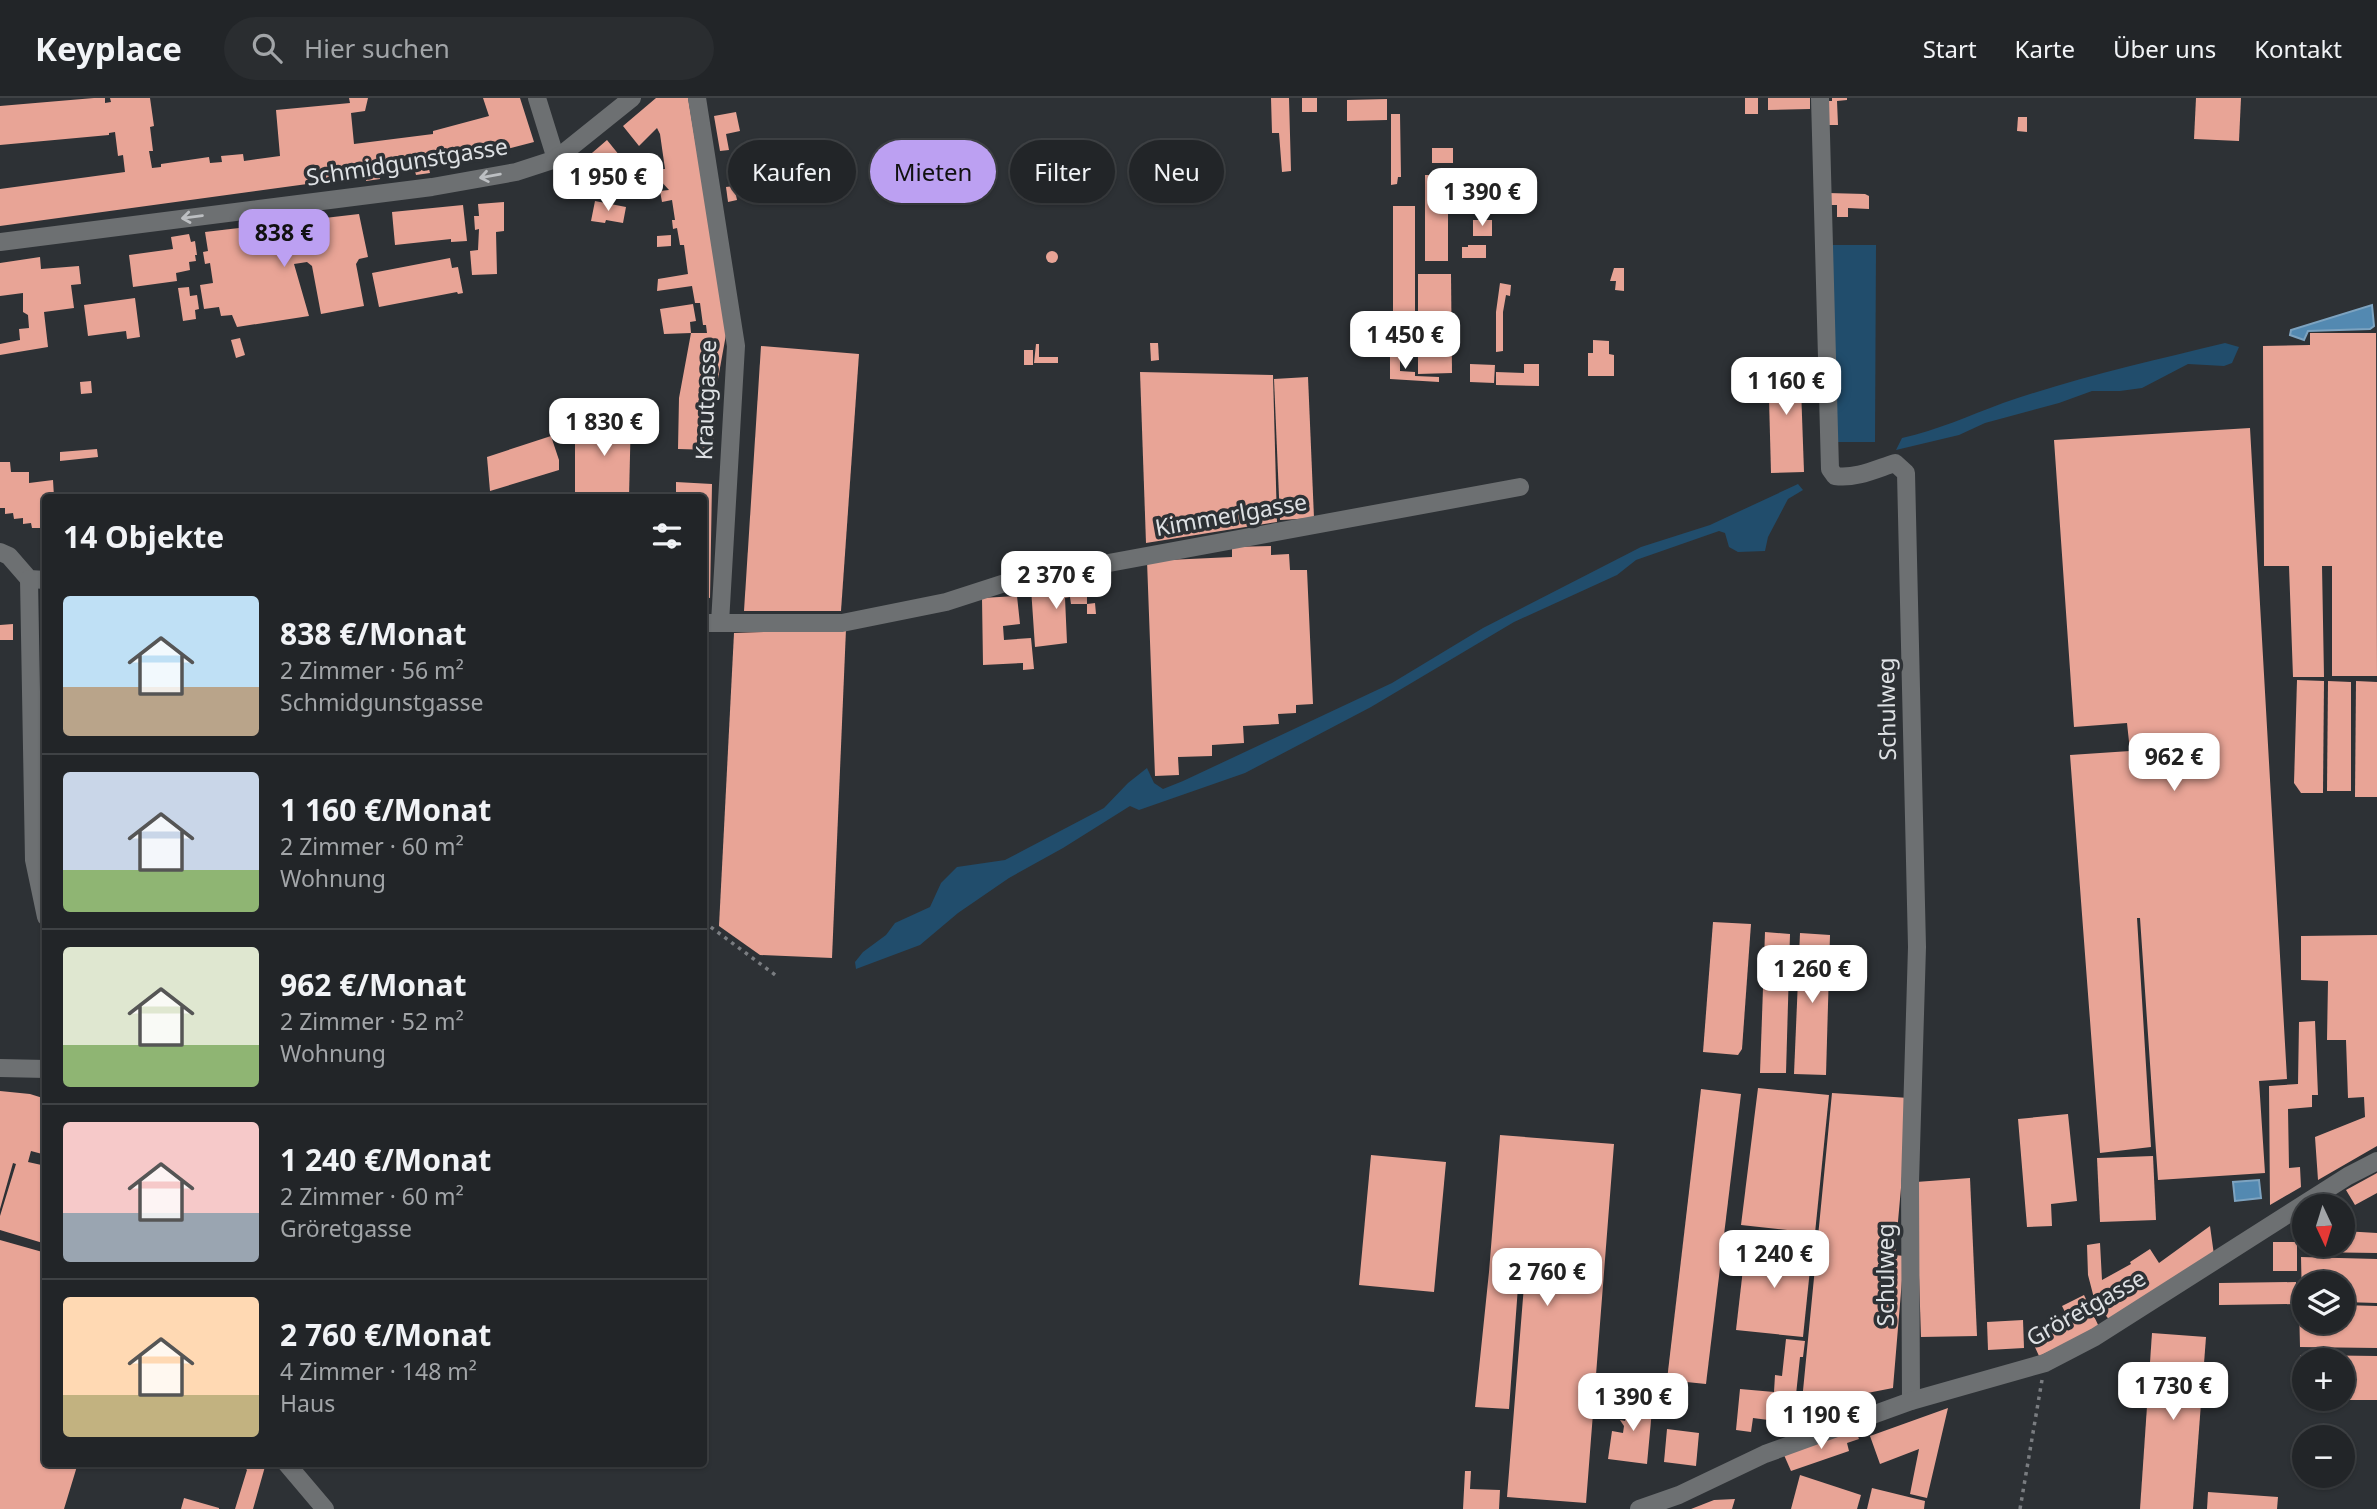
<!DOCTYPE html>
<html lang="de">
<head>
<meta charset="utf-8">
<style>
	:root { --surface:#222528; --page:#2a2d30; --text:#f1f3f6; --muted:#a2a5a8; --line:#3f4245; --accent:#bca0f2 }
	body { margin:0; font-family:"Noto Sans",sans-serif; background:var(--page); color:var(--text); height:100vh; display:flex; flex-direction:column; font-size:26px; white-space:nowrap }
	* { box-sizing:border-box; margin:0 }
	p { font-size:23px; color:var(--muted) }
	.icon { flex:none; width:38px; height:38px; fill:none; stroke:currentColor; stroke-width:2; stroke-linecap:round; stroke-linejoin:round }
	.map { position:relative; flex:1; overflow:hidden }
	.drawer { position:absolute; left:42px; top:396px; width:665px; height:973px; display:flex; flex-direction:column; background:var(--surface); border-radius:7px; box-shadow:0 2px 5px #0004,0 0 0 2px var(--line) }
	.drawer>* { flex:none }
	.banner { position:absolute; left:728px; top:42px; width:665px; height:63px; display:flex; gap:14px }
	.needle { width:46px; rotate:176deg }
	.fabs { position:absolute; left:2292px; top:1096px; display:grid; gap:14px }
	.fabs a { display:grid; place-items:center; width:63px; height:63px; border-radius:50%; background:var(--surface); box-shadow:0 2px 5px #0004,0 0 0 2px var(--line); font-size:35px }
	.price { position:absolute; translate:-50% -60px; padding:0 16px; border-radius:14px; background:#fff; color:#222; font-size:23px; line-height:46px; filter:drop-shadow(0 2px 4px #0008) }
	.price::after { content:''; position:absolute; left:50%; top:42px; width:21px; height:16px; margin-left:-10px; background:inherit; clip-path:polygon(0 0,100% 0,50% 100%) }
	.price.selected { background:var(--accent); color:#111 }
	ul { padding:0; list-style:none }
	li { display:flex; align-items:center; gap:21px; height:175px; padding:0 21px }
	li+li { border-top:2px solid var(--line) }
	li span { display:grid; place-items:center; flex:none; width:196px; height:140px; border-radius:7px; color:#555 }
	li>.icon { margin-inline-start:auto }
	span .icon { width:84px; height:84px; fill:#fffc; stroke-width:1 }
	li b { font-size:30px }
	h2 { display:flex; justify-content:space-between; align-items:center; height:84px; padding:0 21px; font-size:30px }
	.chip { padding:0 24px; border-radius:32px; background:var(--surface); box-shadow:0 2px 5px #0004,0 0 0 2px var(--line); font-size:24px; line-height:63px }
	.chip.selected { background:var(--accent); color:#111 }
	header { display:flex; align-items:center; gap:42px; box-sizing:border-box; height:98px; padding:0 35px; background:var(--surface); border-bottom:2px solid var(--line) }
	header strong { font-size:33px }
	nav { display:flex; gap:38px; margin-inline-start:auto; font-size:24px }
	.search { width:490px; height:63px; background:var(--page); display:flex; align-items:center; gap:18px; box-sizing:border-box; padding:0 24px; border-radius:38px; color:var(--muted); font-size:26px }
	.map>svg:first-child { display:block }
	.green { fill:#214d6c }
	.water { fill:#5389b1; stroke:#7da3c0; stroke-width:2 }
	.building { fill:#e8a496 }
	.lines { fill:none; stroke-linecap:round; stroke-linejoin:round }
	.path { stroke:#7a7d81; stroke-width:3.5; stroke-dasharray:3.5 5; stroke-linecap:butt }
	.minor { stroke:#6d7072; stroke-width:18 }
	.oneway { stroke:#bcbfc2 }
	.labels { text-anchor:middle; stroke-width:7; stroke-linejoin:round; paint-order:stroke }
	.street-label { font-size:23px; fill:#dee1e4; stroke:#2d3135 }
</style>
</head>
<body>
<header>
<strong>Keyplace</strong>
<div class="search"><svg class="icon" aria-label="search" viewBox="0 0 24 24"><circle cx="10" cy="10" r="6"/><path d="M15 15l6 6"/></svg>Hier suchen</div>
<nav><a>Start</a><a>Karte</a><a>Über uns</a><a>Kontakt</a></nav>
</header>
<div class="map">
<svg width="2377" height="1411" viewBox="0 0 2377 1411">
	<rect width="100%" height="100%" fill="#2d3135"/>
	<!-- green -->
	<g class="green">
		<path d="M1829 147H1876L1875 344H1832Z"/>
		<path d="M2225 245 2239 249 2232 265 2224 268 2188 266 2142 290 2120 293H2092L2059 305 1985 325 1959 337 1896 352 1902 340C1938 332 1968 318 2003 305 2075 280 2151 263 2225 245Z"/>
		<path d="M1798 386 1803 392 1788 401 1768 439 1765 453 1738 454 1729 449 1725 435 1719 433 1636 462 1617 477 1514 524 1371 609 1245 675 1139 712 1130 708 1063 750 1009 780 958 815 920 847 856 871 855 864 863 854 886 837 895 825 930 809 941 785 957 769 1005 762 1104 710 1128 685 1147 670 1154 685 1163 691 1183 683 1392 585 1483 530 1641 449 1710 427Z"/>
	</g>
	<!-- water -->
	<g class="water">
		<path d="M2372 207 2374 228 2370 231 2308 233 2304 242 2290 237 2291 232Z"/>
		<path d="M2259 1082 2261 1100 2235 1103 2233 1084Z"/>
	</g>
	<!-- building -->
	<g class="building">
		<path d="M94 0H105V5L111 4 110 0H150L154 28 150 29 153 53H149L152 70 161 69V66L209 59 210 65 222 64 221 58 243 56 244 63 280 58 276 12 350 5 349 0H368L365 13 351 15 354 46 433 36V33L489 18 483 0H520L534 44 429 71 430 75 416 77 415 73 379 77 380 81 366 83V78L0 128V91L125 74 123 57 118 58 115 34 109 35V37L0 47V8Z"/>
		<path d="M656 0H688L727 231 714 303 713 352 678 351 679 300 691 235H707L706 227H703L700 205H695L692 188 657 193 658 181 688 176 684 147H680L677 130 673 131 672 122H675L672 102 662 104 660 93 669 92 659 81 663 75 662 71H665L660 36 657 30 639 48 623 28Z"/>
		<path d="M1271 0H1289L1291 73 1282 74 1279 35H1272Z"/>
		<rect x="1302" y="0" width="15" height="14"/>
		<rect x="1745" y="0" width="13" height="16"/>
		<path d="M1768 0H1810V11L1768 12Z"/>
		<path d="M1832 0H1847V2L1837 3 1838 27H1824V3H1832Z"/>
		<path d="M2196 0H2241L2239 43 2194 41Z"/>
		<path d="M1387 1V22L1347 23V2Z"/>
		<path d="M736 14 740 33 726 36 729 52 720 53 714 18Z"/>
		<path d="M1391 16H1400L1401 79H1398L1397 86 1391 87Z"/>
		<path d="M2018 19H2027V34L2017 33Z"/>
		<path d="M607 42 628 68 612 81 609 80 605 86H600L597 82V76L585 61Z"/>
		<rect x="1432" y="50" width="21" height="15"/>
		<path d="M810 76 812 86 803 87V83L797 84 796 78Z"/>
		<rect x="1425" y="77" width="23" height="86"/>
		<path d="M734 88 737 102 728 104 726 89Z"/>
		<path d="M1828 95 1865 96 1869 98V111L1848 110V119H1837V107H1827Z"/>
		<path d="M595 103 626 109 623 125 606 122 605 125 591 123Z"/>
		<path d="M504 104V133L496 134 497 176 472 177 470 153 478 152 479 131 475 132 474 118H479L478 106Z"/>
		<path d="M463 107 467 143 451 144V141L395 147 392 114Z"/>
		<rect x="1393" y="108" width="22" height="145"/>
		<path d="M359 116 368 159 359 161 356 166 364 208 321 216 312 168 307 164 294 166 309 218 237 229 232 217 221 218 219 209 204 211 200 187 213 185 210 165 205 166 203 154 208 153 205 134Z"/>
		<rect x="1473" y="122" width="19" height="16"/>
		<path d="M189 136 191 144 195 143 197 157H195L196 163 189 164 190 172 176 175 177 183 133 189 129 157 173 151 171 139Z"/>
		<path d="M671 137V148L657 149V138Z"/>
		<path d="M1468 147H1486V160H1462V149H1468Z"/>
		<circle cx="1052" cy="159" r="6"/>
		<path d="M40 159 41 171 79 168 81 186 71 187 74 210 44 214 48 249 0 257V246L20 242 19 231 29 230 28 217 23 214V195L0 198V165Z"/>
		<path d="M450 160 452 170 458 169 463 195 458 196 457 194 379 209 372 175Z"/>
		<path d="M1614 170H1624V193L1615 192 1616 183H1610Z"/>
		<path d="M1418 176H1451L1452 275 1418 276Z"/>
		<path d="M1500 185 1511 187 1510 198 1506 197 1503 214V253L1496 254V214Z"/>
		<path d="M189 189 190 198 197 197 199 211 195 212 196 221 183 223 178 190Z"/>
		<path d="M135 200 140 239 127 241 126 233 88 238 84 207Z"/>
		<path d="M693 206 696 223 690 224 691 235 664 236 660 211Z"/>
		<path d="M2310 235H2376L2377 578H2332V468H2322L2324 579H2293L2289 468H2264L2263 248 2310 247Z"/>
		<path d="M240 240 245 257 236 260 231 242Z"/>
		<path d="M1593 242 1609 243V256L1614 257V278H1588V255H1593Z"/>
		<path d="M1150 245H1158L1159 262 1151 263Z"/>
		<path d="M1036 246H1039V259H1058V265H1034Z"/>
		<path d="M761 248 859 256 841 513H744Z"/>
		<rect x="1024" y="252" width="9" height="15"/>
		<path d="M1390 255H1400V273L1415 274V278L1439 279V284L1390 281Z"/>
		<path d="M1800 262 1804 374 1771 375 1768 263Z"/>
		<path d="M1470 266 1495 267 1494 285 1470 284Z"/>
		<path d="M1524 266H1539V288L1496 287V274L1524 275Z"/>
		<path d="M1140 274 1273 277 1277 424 1146 445Z"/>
		<path d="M1308 279 1314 420 1280 422 1274 281Z"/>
		<path d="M91 283 92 295 81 296 80 284Z"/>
		<path d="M618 315 631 316 629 399H575V331Z"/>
		<path d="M2250 330 2287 981 2259 983 2265 1075 2158 1082 2140 820H2137L2151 1049 2100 1055 2070 657 2130 653 2127 625 2074 629 2054 342Z"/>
		<path d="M551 338 559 362V372L490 393 487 359Z"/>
		<path d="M97 351 98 359 60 363V354Z"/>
		<path d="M0 364H10L11 374H29V385L53 382 54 399H46V445L42 446 41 430H32L31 425 23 426V420L14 421 13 415 5 416V410H0Z"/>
		<path d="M676 384 712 386 710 500 704 499V399H676Z"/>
		<path d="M1271 448V457L1289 456 1290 472H1307L1313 606 1296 607V615L1278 616 1279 626 1243 628 1244 645 1212 647V658L1178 659 1179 677 1155 678 1147 463 1232 459V449Z"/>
		<path d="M1087 481V506L1095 505 1096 516H1087V506H1071L1070 499 1065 500 1067 545 1035 549 1031 490 1070 487V482Z"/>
		<path d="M1017 498 1020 526 1003 528 1004 542 1031 540 1034 571 1023 572V565L983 567 982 500Z"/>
		<path d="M13 526V542H0V527Z"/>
		<path d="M846 531 832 860 760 857 719 828 734 535Z"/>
		<path d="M2297 582 2324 583 2323 695H2301L2294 685Z"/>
		<path d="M2328 583 2351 584V693H2327Z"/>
		<path d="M2356 583 2377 584V699H2355Z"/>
		<path d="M1713 824 1751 826 1742 951 1738 957 1703 954Z"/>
		<path d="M1765 834 1790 836 1786 975H1760Z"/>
		<path d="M1800 835 1830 837 1826 977 1794 976Z"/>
		<path d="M2377 837V1048L2318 1082 2315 1039 2365 1019 2364 999 2348 1000 2346 942H2327L2328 883 2301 882V838Z"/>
		<path d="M2315 923 2318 997H2312V1009L2288 1011 2289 1070 2300 1069 2301 1089 2270 1107 2269 988 2298 986 2299 924Z"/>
		<path d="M1758 990 1829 997 1815 1135 1741 1127Z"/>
		<path d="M1701 991 1741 996 1706 1286 1667 1282Z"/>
		<path d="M0 993 30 996 46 1001V1020L40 1038 46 1040V1057L31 1053 28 1064 46 1068V1146L0 1132V1118L16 1066 13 1065 0 1111Z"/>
		<path d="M1832 995 1909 1000 1895 1157 1904 1158 1893 1290 1826 1303H1802Z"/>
		<path d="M2068 1016 2077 1103 2051 1106 2052 1128 2027 1129 2018 1021Z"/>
		<path d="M1500 1037 1614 1046 1586 1405 1507 1399 1525 1175H1519L1509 1311 1475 1309 1489 1174Z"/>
		<path d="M1371 1057 1446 1064 1434 1194 1359 1187Z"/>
		<path d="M2153 1058 2156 1122 2100 1124 2097 1060Z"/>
		<path d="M2377 1075V1095L2355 1107 2346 1092Z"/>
		<path d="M1970 1080 1977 1238 1921 1239 1916 1084Z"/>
		<path d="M2210 1128 2214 1157 2110 1223 2104 1215V1203L2095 1204 2088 1177 2087 1147 2100 1145 2102 1182 2131 1166 2130 1164 2150 1151 2159 1165Z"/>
		<path d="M2343 1133 2377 1135V1155L2308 1154V1146H2343Z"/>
		<path d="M0 1142 46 1155V1365H78L64 1411H0Z"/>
		<rect x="2273" y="1144" width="24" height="29"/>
		<path d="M1746 1145 1812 1152 1803 1239 1736 1232Z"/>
		<path d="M2301 1159 2377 1161V1205L2343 1204V1185H2305V1203H2302Z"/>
		<path d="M2296 1184V1206L2219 1207V1185Z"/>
		<path d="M2084 1197 2100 1231 2039 1258 2034 1247 2033 1232 2066 1216 2062 1208Z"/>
		<path d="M2299 1207H2305V1223H2343V1207L2377 1208V1250L2300 1249Z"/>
		<path d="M2023 1222 2024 1250 1988 1252 1987 1224Z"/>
		<path d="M2152 1235 2206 1239 2193 1411H2140Z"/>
		<path d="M1786 1241 1805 1243 1803 1259H1800L1793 1325 1753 1320 1751 1334 1736 1332 1740 1291 1774 1294 1775 1277 1782 1278Z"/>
		<path d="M2300 1257 2377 1258V1302H2343V1262H2305V1301H2299Z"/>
		<path d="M1628 1298 1653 1301 1647 1366 1608 1361 1612 1333 1623 1335 1624 1328 1620 1322 1625 1323Z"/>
		<path d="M1948 1310 1927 1400 1910 1396 1919 1351 1880 1366 1870 1338Z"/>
		<path d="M1667 1331 1699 1335 1696 1368 1664 1364Z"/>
		<path d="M1855 1331 1859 1341 1847 1345 1849 1353 1791 1373 1784 1357Z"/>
		<path d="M241 1365H266L253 1411H235L247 1372Z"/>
		<path d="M1465 1373H1471L1470 1391 1500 1392 1499 1411H1463Z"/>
		<path d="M1800 1377 1861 1397 1857 1411H1791Z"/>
		<path d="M1872 1390 1925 1403 1924 1411H1867Z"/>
		<path d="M2208 1394 2278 1399 2277 1411H2207Z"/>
		<path d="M184 1400 219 1410V1411H181Z"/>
		<path d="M1735 1401 1732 1411H1691L1714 1402Z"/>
	</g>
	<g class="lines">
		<!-- path -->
		<g class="path">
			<path d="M704 824 778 879"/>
			<path d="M2020 1411 2042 1282"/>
		</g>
		<!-- minor -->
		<g class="minor">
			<path d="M537 0 556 61"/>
			<path d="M697 0 736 248 720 525"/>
			<path d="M1820 0 1830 371 1835 378C1856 381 1876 371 1895 365L1906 375 1917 849 1910 1084 1911 1303"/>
			<path d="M0 144 432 89 516 74 556 61 632 0"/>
			<path d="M0 454 9 458 29 481 46 482"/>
			<path d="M29 481 34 762 46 819"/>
			<path d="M704 525H842L946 504 1011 483 1520 389"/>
			<path d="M0 970 46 971"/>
			<path d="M286 1365 325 1411"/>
			<path d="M1639 1411 1679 1397 1765 1356 1911 1303 2045 1265 2095 1239 2348 1078 2377 1063"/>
		</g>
	</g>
	<!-- one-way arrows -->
	<defs><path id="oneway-shaft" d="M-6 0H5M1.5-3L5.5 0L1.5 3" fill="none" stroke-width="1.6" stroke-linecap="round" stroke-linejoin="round" transform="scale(1.75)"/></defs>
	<g class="oneway">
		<use href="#oneway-shaft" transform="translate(490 78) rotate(170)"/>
		<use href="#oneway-shaft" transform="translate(192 119) rotate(173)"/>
	</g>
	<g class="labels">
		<!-- street labels -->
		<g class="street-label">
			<text transform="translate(407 64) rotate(-9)" y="8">Schmidgunstgasse</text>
			<text transform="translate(706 302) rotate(-88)" y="8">Krautgasse</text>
			<text transform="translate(1231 417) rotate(-10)" y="8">Kimmerlgasse</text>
			<text transform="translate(1887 611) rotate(-91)" y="8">Schulweg</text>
			<text transform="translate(1886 1177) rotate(-90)" y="8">Schulweg</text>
			<text transform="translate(2086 1210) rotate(-29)" y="8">Gröretgasse</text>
		</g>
	</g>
</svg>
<div class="fabs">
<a><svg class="needle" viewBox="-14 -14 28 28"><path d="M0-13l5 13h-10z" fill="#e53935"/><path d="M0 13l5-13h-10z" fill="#a2a5a8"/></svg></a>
<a><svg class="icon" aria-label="layers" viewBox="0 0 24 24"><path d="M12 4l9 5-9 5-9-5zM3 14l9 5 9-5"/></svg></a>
<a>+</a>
<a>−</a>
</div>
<b class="price" style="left:608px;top:115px">1 950 €</b>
<b class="price" style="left:1482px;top:130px">1 390 €</b>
<b class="price selected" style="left:284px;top:171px">838 €</b>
<b class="price" style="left:1405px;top:273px">1 450 €</b>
<b class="price" style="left:1786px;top:319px">1 160 €</b>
<b class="price" style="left:604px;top:360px">1 830 €</b>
<b class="price" style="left:1056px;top:513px">2 370 €</b>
<b class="price" style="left:2174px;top:695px">962 €</b>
<b class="price" style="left:1812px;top:907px">1 260 €</b>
<b class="price" style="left:1774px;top:1192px">1 240 €</b>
<b class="price" style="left:1547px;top:1210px">2 760 €</b>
<b class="price" style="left:2173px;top:1324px">1 730 €</b>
<b class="price" style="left:1633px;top:1335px">1 390 €</b>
<b class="price" style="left:1821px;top:1353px">1 190 €</b>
<div class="banner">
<a class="chip">Kaufen</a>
<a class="chip selected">Mieten</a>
<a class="chip">Filter</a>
<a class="chip">Neu</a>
</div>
<section class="drawer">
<h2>14 Objekte<svg class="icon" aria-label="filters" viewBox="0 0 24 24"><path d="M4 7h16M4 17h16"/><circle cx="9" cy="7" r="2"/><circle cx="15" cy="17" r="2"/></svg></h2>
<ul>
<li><span style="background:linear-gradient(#bfe0f5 65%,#b9a48a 0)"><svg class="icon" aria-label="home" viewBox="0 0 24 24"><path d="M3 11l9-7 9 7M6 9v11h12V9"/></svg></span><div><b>838 €/Monat</b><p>2 Zimmer · 56 m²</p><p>Schmidgunstgasse</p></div></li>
<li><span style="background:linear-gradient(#c9d6e8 70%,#8fb573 0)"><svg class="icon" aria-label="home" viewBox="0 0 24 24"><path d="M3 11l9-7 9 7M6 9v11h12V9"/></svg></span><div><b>1 160 €/Monat</b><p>2 Zimmer · 60 m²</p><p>Wohnung</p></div></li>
<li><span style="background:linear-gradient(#dfe7d0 70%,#8fb573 0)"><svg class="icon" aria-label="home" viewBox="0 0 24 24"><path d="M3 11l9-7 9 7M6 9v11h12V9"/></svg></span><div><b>962 €/Monat</b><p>2 Zimmer · 52 m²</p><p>Wohnung</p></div></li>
<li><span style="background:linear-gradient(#f6c9c9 65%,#9aa5b1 0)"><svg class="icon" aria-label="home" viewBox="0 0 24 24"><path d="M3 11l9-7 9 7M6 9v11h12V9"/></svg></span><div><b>1 240 €/Monat</b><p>2 Zimmer · 60 m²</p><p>Gröretgasse</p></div></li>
<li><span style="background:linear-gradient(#ffd9b3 70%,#c2b280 0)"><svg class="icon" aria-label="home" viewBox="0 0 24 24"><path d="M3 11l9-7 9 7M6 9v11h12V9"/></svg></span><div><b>2 760 €/Monat</b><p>4 Zimmer · 148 m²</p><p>Haus</p></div></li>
</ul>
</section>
</div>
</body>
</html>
